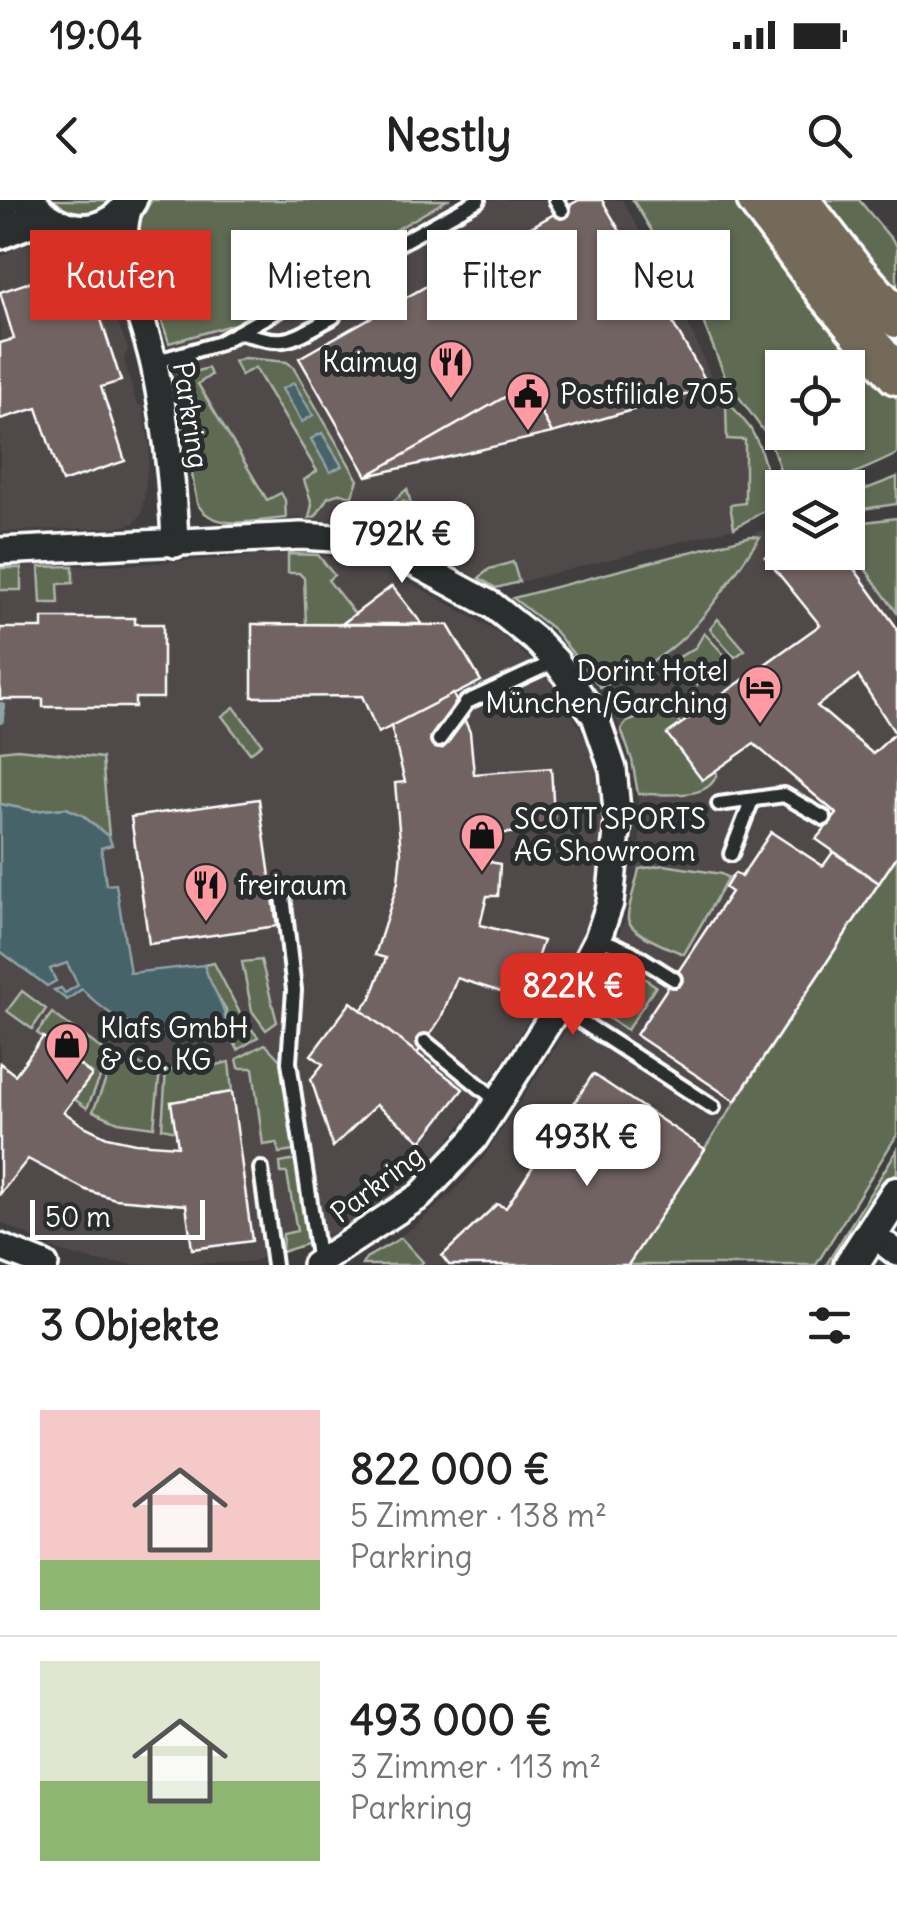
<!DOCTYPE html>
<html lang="de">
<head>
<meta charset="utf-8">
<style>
	:root { --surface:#fff; --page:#f2f2f2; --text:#222; --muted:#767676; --line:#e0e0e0; --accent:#d93025 }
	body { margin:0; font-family:Delius,sans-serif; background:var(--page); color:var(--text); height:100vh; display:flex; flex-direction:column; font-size:38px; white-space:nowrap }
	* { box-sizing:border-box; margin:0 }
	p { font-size:32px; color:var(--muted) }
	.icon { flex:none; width:55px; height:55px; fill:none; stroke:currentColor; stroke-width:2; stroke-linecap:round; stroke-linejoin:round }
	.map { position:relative; height:1065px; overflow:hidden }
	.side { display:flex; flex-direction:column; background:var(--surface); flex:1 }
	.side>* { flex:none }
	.hud { position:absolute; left:30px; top:30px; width:838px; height:90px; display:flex; gap:20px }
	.fabs { position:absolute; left:765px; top:150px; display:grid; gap:20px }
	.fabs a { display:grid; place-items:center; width:100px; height:100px; border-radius:0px; background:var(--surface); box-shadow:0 2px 8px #0004; font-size:50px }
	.scale { position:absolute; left:30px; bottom:25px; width:175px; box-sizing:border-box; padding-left:10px; border:5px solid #fff; border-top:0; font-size:28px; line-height:35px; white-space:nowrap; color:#fff; -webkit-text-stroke:8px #2a2d2e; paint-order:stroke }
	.price { position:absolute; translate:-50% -85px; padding:0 22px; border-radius:20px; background:#fff; color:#222; font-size:32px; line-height:65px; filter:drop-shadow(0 2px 5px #0008) }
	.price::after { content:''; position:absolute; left:50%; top:60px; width:30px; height:22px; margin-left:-15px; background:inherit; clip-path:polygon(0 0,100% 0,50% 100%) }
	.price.current { background:var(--accent); color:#fff }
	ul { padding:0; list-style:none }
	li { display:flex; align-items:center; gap:30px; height:250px; padding:0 40px }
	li+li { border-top:2px solid var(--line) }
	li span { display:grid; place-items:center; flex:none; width:280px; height:200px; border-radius:0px; color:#555 }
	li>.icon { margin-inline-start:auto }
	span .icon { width:120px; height:120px; fill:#fffc; stroke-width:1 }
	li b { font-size:42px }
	h2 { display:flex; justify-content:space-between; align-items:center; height:120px; padding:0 40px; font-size:42px }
	.tag { padding:0 35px; border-radius:0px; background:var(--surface); box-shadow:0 2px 8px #0004; font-size:35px; line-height:90px }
	.tag.current { background:var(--accent); color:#fff }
	.status { display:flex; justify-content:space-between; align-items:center; height:70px; padding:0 50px; background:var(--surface); direction:ltr }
	.status svg { height:28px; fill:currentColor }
	header { display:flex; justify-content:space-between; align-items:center; height:130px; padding:0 40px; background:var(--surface); font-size:45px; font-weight:800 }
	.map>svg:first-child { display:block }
	.built { fill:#4f4849 }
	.green { fill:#5e6b53; stroke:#aeb5a9; stroke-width:2.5; fill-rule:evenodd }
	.water { fill:#46646a; stroke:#90a2a6; stroke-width:2.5 }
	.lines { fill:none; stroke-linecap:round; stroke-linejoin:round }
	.stream { stroke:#90a2a6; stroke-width:8 }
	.building { fill:#726363; stroke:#fff; stroke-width:2.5; fill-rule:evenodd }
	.service-casing { stroke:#fff; stroke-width:20 }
	.minor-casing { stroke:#fff; stroke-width:32 }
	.tertiary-casing { stroke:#fff; stroke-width:38 }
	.secondary-casing { stroke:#fff; stroke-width:40 }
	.primary-casing { stroke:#fff; stroke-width:45 }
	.service { stroke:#2a2d2e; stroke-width:12 }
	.minor { stroke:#2a2d2e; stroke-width:25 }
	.tertiary { stroke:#2a2d2e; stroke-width:30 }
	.secondary { stroke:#2a2d2e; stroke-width:32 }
	.primary { stroke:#736b5a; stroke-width:38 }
	.labels { text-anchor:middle; stroke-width:10; stroke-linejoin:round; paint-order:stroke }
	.poi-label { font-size:28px; fill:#fff; stroke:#2a2d2e; text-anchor:start }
	.street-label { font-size:28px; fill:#fff; stroke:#2a2d2e }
</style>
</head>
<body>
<div class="status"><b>19:04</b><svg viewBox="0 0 49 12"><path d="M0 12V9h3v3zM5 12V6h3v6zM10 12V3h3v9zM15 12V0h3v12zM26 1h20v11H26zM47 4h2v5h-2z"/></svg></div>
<header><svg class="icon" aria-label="back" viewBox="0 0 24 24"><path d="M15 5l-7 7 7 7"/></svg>Nestly<svg class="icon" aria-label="search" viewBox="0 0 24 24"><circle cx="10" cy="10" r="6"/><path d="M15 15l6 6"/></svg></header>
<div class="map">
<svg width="897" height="1065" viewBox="0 0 897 1065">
	<rect width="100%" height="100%" fill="#403d3e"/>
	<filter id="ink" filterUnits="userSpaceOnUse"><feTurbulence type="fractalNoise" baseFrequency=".01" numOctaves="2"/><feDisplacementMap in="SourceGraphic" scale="20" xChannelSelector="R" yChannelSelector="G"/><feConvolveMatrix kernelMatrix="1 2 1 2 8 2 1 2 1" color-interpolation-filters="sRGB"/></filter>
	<g filter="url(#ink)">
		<!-- built -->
		<g class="built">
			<path d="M447 0H622L644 38 640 42 679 102 717 191 750 228 775 299 773 306 734 328 496 388 422 347 349 321 286 318 224 321 203 314 194 292 169 143 235 124Z"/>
			<path d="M39 43 78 57 100 76 128 149 124 159 136 203 143 207 150 248 142 314 134 323 120 327 0 332V58L18 46Z"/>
			<path d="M760 330 767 331 781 353 848 352V345L897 413V656L628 1065H362L366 1058 414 1027 452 993 482 960 588 797 609 761 634 695 641 625 632 560 621 529 600 487 578 457 554 430 513 398 751 336Z"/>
			<path d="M288 354 318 355 383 368 469 415 507 439 534 463 558 492 581 529 592 556 602 603 604 643 596 698 578 742 470 913 440 952 391 997 347 1026 310 1043 250 1062 137 1065 95 1061 59 1051 0 1022V368L136 364Z"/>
		</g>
		<!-- green -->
		<g class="green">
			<path d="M48 0H111C93 19 67 19 48 0Z"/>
			<path d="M152 0H447L235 124 169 143 132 29Z"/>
			<path d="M633 0H746L897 199V254C860 272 828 287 786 287L770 240 726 179 696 104ZM782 168H848V232H782Z"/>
			<path d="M821 0H859L897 46V93Z"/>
			<path d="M245 158 287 162 293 167 358 280 352 296 341 293 328 297 316 316 309 318 312 304 304 280 317 271 255 168 241 175 234 161Z"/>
			<path d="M208 168 211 175 198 184 267 300 281 293 285 300 286 318C257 320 213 333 197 303L176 182 182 175Z"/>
			<path d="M726 205H731L750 228 759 245 775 299 773 306 734 328 730 305 745 303V240L727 239Z"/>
			<path d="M897 277V304L848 311V296Z"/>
			<path d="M407 289 411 304 402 301 396 317 404 321 399 339 366 326 369 309 386 308Z"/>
			<path d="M897 318V413L848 345V324Z"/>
			<path d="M436 322 441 337 464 330 466 350 458 365 422 347 430 325Z"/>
			<path d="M751 336 760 337C710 409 686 456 600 487L554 430 513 398Z"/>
			<path d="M288 354 318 355 334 375 328 380 355 414 342 424H306L304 378 299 373H288Z"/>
			<path d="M513 362 519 382 496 388 479 378 489 369Z"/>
			<path d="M73 366V383L58 384 59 403H41L39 367Z"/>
			<rect x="0" y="368" width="21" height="22"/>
			<path d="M718 419 745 450 735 457 710 429Z"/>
			<path d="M704 433 730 461 697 485 674 460 696 447Z"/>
			<path d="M234 507 262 544 250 553 222 516Z"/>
			<path d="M658 510 674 515 717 573C710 602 663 593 638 594L632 560 621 529 627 522Z"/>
			<path d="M17 549 102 558 109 637 82 615 66 608 34 611 0 604V551Z"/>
			<path d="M897 656V935L816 1065H628Z"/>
			<path d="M664 665 721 674 728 678 684 754C671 749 630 734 628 719 627 709 637 681 639 669Z"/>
			<path d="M261 760 277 822 266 830 252 811 242 762Z"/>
			<path d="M609 761 620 762 656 786 627 830 589 806 588 797Z"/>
			<path d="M214 763 243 819 258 837 238 850 226 826V809L209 783 204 765Z"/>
			<path d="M22 791 46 809 32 829 7 811Z"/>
			<path d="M52 813 110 855 87 908 74 899 92 874 37 833Z"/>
			<path d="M265 844 283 863 295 951 279 953 277 943 263 945 253 868H239L237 859Z"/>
			<path d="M115 858 160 870 154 927 118 922 93 911Z"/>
			<path d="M229 862 232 892 171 902 176 931 162 928 166 870H196Z"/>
			<path d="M897 950V975L840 1065H826Z"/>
			<path d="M296 960 310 1043 282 1052 283 1034 297 1031 287 973H281L280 963Z"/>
			<path d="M401 1038 423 1062 420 1065H362L366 1058Z"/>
		</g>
		<!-- water -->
		<g class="water">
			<path d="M294 183 313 215 302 222 282 189Z"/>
			<path d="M322 233 342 266 330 272 311 239Z"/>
			<path d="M0 604 34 611 66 608 82 615 109 637 112 645 101 648 106 685 116 684 130 773 204 765C210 787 226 803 226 826 172 849 121 830 82 789L67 800 54 790 61 788 65 793 78 785 67 763 50 769 56 781 47 786 0 751Z"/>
		</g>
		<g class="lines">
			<!-- stream -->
			<path class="stream" d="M0 520 1 506"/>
		</g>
		<!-- building -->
		<g class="building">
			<path d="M579 0H602L710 188 552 233 526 185 367 276 299 158Z"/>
			<path d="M63 71 78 117 98 110 121 181 101 187 125 261 62 282 37 208 0 219V143L14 139 0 92Z"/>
			<path d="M526 185 552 233 367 276Z"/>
			<path d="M842 352 897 428V656L879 683 816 639 837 614 754 544 702 580 667 534 820 425 765 357 782 352ZM858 476 895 533 873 554 817 506Z"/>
			<path d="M392 386 422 424H342L355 414Z"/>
			<path d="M42 418H135V424H163V498H135V507H43V499H0V428H42Z"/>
			<path d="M252 424 448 425 481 481 378 533 362 496 252 497Z"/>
			<path d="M453 494 470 532 474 574 551 568 555 630 493 634 490 662 500 664 498 696H487L480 725 543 741 523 799 457 778 441 818 417 854 361 810 371 798 386 758 375 755 398 682 401 652 395 583 405 582 391 526Z"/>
			<path d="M259 599 277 726 149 744 131 617Z"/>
			<path d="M771 632 823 666 833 652 879 683 735 901 636 835 731 692 725 688 733 675 735 673 741 677Z"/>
			<path d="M351 802 463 889 422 941 376 905 333 947 311 879 323 864 311 855Z"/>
			<path d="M43 837 92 875 64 912 82 925 107 937 135 943 178 946 171 902 232 892 252 1041 192 1049 186 1005 115 999 86 990 28 959 0 994V863L15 875Z"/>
			<path d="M593 874 705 949 628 1065H449L442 1056 497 1004 506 1008Z"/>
		</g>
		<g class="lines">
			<!-- service casing -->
			<g class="service-casing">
				<g id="service">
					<path d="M556 0 562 10"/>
					<path d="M240 132C288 148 290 140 333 117"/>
					<path d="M154 162 217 144 478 0"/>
					<path d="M439 540 467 502 556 461"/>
					<path d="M719 604 784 595 824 618"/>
					<path d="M731 654 752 600"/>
					<path d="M283 696 294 790 289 862 319 1063"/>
					<path d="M598 738 631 752 674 779"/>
					<path d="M559 807 713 907"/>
					<path d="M425 842 499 902"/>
					<path d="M261 969 274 1065"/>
				</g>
			</g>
			<!-- minor casing -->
			<g class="minor-casing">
				<g id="minor">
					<path d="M129 6C112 62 144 114 155 169 167 227 173 284 175 344"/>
					<path d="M77 31 92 41 128 92"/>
					<path d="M0 351 301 336 350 339 403 357 492 405 538 442 556 461 595 516 613 569 618 621 610 703 598 738 581 771 474 939 420 996 315 1065"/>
					<path d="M888 1046 897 1053"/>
					<path d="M0 1047 45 1065"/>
				</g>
			</g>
			<!-- tertiary casing -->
			<g class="tertiary-casing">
				<g id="tertiary">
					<path d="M29 0C55 37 108 43 131 0"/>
					<path d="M0 8 6 0"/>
					<path d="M0 33 33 20 48 21"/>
				</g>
			</g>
			<!-- secondary casing -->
			<g class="secondary-casing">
				<path id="secondary" d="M851 1065 897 994"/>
			</g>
			<!-- primary casing -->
			<g class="primary-casing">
				<g id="primary">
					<path d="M757 0 826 93 897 175"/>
					<path d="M799 0 854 71 897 118"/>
				</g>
			</g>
			<!-- service -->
			<use href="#service" class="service"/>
			<!-- minor -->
			<use href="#minor" class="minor"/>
			<!-- tertiary -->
			<use href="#tertiary" class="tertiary"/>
			<!-- secondary -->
			<use href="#secondary" class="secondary"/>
			<!-- primary -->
			<use href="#primary" class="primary"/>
		</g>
	</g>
	<!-- icons -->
	<defs>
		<g id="restaurant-pin" transform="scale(2.25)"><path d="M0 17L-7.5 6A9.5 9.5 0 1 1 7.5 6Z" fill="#ff9aa2" stroke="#2a2d2e"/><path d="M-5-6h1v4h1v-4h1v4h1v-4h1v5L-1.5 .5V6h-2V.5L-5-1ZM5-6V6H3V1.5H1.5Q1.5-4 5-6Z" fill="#111"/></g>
		<g id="civic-pin" transform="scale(2.25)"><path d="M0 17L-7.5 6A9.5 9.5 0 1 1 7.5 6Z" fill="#ff9aa2" stroke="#2a2d2e"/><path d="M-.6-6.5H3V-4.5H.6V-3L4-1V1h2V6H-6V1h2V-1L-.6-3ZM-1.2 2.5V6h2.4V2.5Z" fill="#111"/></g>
		<g id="hotel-pin" transform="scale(2.25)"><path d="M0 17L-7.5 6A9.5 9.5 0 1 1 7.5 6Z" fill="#ff9aa2" stroke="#2a2d2e"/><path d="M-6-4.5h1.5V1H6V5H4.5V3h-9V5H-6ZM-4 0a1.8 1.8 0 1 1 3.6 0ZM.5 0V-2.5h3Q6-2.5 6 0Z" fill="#111"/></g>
		<g id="shop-pin" transform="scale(2.25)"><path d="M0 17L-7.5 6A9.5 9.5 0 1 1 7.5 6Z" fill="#ff9aa2" stroke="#2a2d2e"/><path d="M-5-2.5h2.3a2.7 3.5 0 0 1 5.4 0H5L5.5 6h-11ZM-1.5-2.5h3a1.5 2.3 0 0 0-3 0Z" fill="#111"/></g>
	</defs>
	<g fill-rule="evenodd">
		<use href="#restaurant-pin" x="451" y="162"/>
		<use href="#civic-pin" x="528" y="194"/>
		<use href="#hotel-pin" x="760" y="487"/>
		<use href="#shop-pin" x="482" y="635"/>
		<use href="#restaurant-pin" x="206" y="685"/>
		<use href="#shop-pin" x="67" y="844"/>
	</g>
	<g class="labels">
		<!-- poi labels -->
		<g class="poi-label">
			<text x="418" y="172" text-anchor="end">Kaimug</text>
			<text x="560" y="204">Postfiliale 705</text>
			<text x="728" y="481" text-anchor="end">Dorint Hotel<tspan x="728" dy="32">München/Garching</tspan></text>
			<text x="514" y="629">SCOTT SPORTS<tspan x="514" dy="32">AG Showroom</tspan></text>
			<text x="238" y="695">freiraum</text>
			<text x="100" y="838">Klafs GmbH<tspan x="100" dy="32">&amp; Co. KG</tspan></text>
		</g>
		<!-- street labels -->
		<g class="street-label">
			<text transform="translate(191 215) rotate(81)" y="10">Parkring</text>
			<text transform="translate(377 984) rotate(-37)" y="10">Parkring</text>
		</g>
	</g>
</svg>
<div class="fabs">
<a><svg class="icon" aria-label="locate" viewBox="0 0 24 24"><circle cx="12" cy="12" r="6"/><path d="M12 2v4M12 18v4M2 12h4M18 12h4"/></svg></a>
<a><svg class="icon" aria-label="layers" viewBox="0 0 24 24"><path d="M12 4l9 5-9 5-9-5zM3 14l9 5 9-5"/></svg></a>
</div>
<div class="scale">50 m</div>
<b class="price" style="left:402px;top:386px">792K €</b>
<b class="price current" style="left:573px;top:838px">822K €</b>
<b class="price" style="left:587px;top:989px">493K €</b>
<div class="hud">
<a class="tag current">Kaufen</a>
<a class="tag">Mieten</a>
<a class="tag">Filter</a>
<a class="tag">Neu</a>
</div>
</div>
<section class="side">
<h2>3 Objekte<svg class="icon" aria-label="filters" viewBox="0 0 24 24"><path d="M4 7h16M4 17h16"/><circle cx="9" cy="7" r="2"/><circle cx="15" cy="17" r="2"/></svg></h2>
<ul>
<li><span style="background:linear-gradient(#f6c9c9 75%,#8fb573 0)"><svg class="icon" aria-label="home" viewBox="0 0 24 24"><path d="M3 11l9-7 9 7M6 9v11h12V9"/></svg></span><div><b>822 000 €</b><p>5 Zimmer · 138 m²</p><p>Parkring</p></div></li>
<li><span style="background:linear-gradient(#dfe7d0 60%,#8fb573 0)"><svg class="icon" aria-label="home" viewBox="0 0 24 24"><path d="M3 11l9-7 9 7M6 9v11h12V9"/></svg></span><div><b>493 000 €</b><p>3 Zimmer · 113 m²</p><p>Parkring</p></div></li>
</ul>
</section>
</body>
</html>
